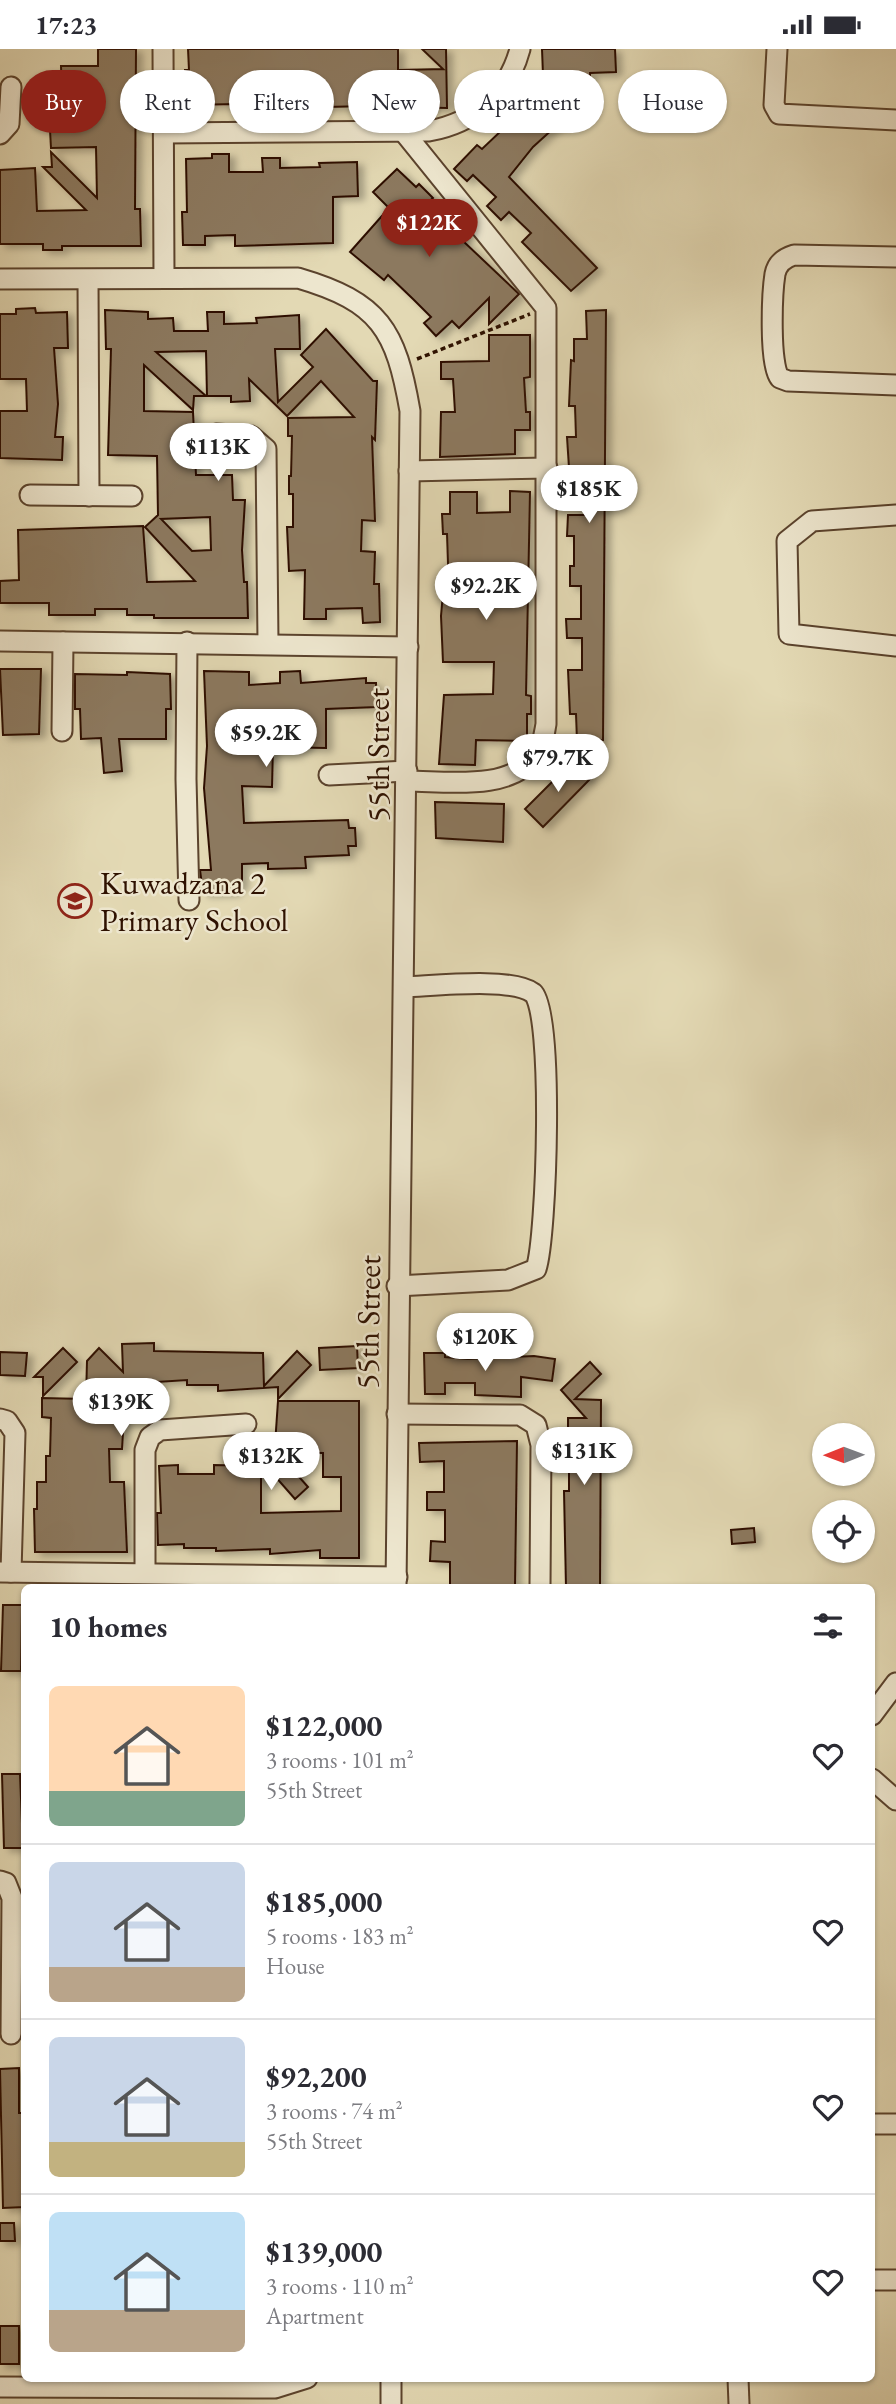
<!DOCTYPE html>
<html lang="en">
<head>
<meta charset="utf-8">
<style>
	:root { --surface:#fff; --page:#f7f7f7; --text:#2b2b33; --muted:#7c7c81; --line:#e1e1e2; --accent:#8f2418 }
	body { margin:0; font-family:"EB Garamond",serif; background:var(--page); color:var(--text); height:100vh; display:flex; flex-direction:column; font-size:26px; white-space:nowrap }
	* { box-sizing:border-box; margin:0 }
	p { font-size:23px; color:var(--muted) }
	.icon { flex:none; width:38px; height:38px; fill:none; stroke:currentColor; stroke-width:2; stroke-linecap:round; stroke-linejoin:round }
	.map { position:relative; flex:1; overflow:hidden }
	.side { position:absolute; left:21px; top:1535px; width:854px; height:798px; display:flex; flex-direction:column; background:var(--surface); border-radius:10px; box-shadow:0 2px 5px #0004 }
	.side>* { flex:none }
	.hud { position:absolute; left:21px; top:21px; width:854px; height:63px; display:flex; gap:14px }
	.needle { width:46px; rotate:269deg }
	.tools { position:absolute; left:812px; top:1374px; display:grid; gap:14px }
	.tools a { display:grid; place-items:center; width:63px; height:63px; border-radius:50%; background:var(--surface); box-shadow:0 2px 5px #0004; font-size:35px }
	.price { position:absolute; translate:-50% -60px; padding:0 16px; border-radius:24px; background:#fff; color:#222; font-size:23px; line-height:46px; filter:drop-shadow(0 2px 4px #0008) }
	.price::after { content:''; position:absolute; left:50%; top:42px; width:21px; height:16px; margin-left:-10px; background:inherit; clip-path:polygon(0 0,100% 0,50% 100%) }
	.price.selected { background:var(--accent); color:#fff }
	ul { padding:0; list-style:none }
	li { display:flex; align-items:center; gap:21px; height:175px; padding:0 28px }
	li+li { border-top:2px solid var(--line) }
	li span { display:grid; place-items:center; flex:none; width:196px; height:140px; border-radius:10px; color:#555 }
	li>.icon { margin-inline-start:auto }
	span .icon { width:84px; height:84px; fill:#fffc; stroke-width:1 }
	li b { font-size:30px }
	h2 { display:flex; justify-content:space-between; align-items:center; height:84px; padding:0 28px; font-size:30px }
	.chip { padding:0 24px; border-radius:32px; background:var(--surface); box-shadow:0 2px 5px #0004; font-size:24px; line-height:63px }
	.chip.selected { background:var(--accent); color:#fff }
	.status { display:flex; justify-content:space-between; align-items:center; height:49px; padding:0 35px; background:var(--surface); direction:ltr }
	.status svg { height:19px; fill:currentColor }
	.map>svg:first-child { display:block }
	.building { fill:#8c795e; stroke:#2e1100; stroke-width:2; fill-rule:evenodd; filter:url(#shadow) }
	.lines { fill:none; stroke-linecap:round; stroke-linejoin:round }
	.minor-casing { stroke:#5b432d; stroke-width:23 }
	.path { stroke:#2e1100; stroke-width:3.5; stroke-dasharray:5 3.5; stroke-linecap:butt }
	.minor { stroke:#ede6ce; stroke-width:19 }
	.labels { text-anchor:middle; stroke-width:5; stroke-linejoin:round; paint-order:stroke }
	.street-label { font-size:32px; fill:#2e1100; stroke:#ede6ce }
	.poi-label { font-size:32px; fill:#2e1100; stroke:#ede6ce; text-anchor:start }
</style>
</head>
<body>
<div class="status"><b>17:23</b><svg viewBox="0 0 49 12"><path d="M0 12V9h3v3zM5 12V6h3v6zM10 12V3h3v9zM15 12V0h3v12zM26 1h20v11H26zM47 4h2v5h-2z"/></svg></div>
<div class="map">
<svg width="896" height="2355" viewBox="0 0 896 2355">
	<defs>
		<filter id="shadow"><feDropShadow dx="6" dy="3.5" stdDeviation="3.5" flood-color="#0004"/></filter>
	</defs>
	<rect width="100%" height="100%" fill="#e3d9b4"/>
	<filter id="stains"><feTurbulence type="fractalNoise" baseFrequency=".00286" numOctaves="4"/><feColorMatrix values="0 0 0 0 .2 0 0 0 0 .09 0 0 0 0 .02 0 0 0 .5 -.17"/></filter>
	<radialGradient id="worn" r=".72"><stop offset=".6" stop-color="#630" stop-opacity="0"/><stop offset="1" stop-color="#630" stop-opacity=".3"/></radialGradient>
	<!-- building -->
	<g class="building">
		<path d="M98 0H136L135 160H140L141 197H62V201H43V195H0V121L35 119 37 162 86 161 43 118H52L51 103 97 149 96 98 51 99 48 45H62L61 17H98Z"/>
		<path d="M188 0H398V21L443 20 422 0H446L447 59 404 58 403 42 368 43 369 57 237 60 236 55 186 56 185 21H189Z"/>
		<path d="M542 0H615L616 23 590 24V38H568V26H543Z"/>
		<path d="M536 39 566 68 533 98 509 128 597 219 571 242 522 193 531 184 509 163 501 171 487 157 496 148 473 126 467 132 454 120 477 96 482 100 503 80 526 56 522 53Z"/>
		<path d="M212 105H229V123H263L262 109H280V119L320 118 319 114 357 113 358 147 333 148V194L235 197V186L205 187V196H183L182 163H187L186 110 212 109Z"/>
		<path d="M397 120 416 138 419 135 433 149 425 156 519 245 489 275V249L459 279 452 272 436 287 424 274 431 268 413 250 388 226 384 231 350 203 389 159 373 143Z"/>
		<path d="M35 259 36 264 67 263 68 299H54L58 355 55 388H63L62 411 0 409V362H27L26 330H0V265H16V260Z"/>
		<path d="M105 261 148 263V270L173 269 174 282H208L207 263H224V275L257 274 256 269 299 266 300 300H275L278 353 313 318 301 306 326 280 373 332H377L375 391 372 388 375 472 362 471 361 502 375 503 374 535H379L380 573 363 574 362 559 326 560V570H304L305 521 289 522 287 478H293V445H289V427H291L292 387H288V369L354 368 321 332 287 367 249 330 250 352 231 353V347H207L206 302 156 303 206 347H194L193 361 144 316V362L193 363 196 426H232L233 451H245L242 501 244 533H247L248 569H154V566H127V560H95V566H49V554H0V532L19 531 18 481 143 477 147 533 195 532 145 478 158 466 157 407 108 406 111 300H106ZM210 468 211 501 192 502 161 470Z"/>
		<path d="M606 261 603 691 577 692 576 665H570L568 621H582V589H567L566 570H581V537H570V517H574V487H567L568 466H591L590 434H570L567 388H576L575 357H569L571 311 574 312V290H587L586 262Z"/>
		<path d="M489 286H530V328L524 329 526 363H530V381H515V405L440 408 441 363H455L453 330H441V313L489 312Z"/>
		<path d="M510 442 530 443 526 646 531 647V665H527V692L476 691 475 716 439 715 444 646 493 645 494 613H443L441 567 443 544H449L447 485H443L442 465H450V443H477V464L510 463Z"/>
		<path d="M0 620H41L39 685 3 686Z"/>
		<path d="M204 622 249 623V636L280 634V623L300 622 301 634 366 629V634H376L377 658 326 660V699L273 698 272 738 242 737 244 774 348 771 349 779H355L356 797H348L349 806 305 808 306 819 268 820V814L242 815V837L235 838V843L203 844 200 821H211L204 739 207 697Z"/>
		<path d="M127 623 170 625 171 660H166V690H119L122 722 104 724 101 689 81 690 80 660H75V625L127 626Z"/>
		<path d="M573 712 591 729 543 778 525 760Z"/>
		<path d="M435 753 504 755 503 793 436 789Z"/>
		<path d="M154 1294V1302L263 1304 264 1337 297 1302 311 1316 278 1350V1338L218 1342V1336H187V1331L126 1335 122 1400H109L110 1433H124L127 1503H35L34 1460H37V1433H46V1407H50L51 1369 42 1368V1349L86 1350 87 1312 99 1299 123 1323 122 1295Z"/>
		<path d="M357 1297 358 1319 320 1321 319 1299Z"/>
		<path d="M63 1299 77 1313 43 1347V1328H34Z"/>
		<path d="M0 1303 27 1304 25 1327 0 1326Z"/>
		<path d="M424 1304H445V1308L468 1310 534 1307 555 1310 552 1332 521 1328V1348L475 1346V1334H445V1345H425Z"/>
		<path d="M590 1313 601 1325 575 1350 601 1351 600 1538H566L564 1442H569V1418H572L573 1386H568V1369H586L561 1341Z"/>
		<path d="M278 1352H359V1509H320V1501L270 1505V1500L216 1502V1499H184V1495L158 1496 157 1464H161L159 1417 178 1416V1425H214V1416L261 1417V1464L341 1462V1428H323V1404L277 1403 308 1438 295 1450 273 1425Z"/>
		<path d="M517 1392 515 1538H450V1513L430 1512 431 1492 445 1493V1461H427V1443H444V1412L420 1413 419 1394Z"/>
		<path d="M754 1479 755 1493 732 1495 731 1481Z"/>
		<path d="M3 1556H22L21 1622H1Z"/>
		<path d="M2 1725H20L23 1799H4Z"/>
		<path d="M19 2019V2064H24V2158L3 2159 0 2020Z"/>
		<path d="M0 2174H14L15 2192H0Z"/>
		<rect x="0" y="2277" width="19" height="38"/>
	</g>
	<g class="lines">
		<!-- minor casing -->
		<g class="minor-casing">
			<g id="minor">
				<path d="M163 0 164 228"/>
				<path d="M777 0 774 56 779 65 896 71"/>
				<path d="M403 82 546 259V675C544 686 543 697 536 706 510 743 446 732 407 732"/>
				<path d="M165 84 429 82C474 74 508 45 520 0"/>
				<path d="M0 85 9 75 11 38"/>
				<path d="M896 208 794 206C784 209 777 215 775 225 772 244 769 317 780 329L788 332 896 336"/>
				<path d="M0 230 298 229C380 253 396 281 410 362L396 1538"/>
				<path d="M88 231 89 447"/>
				<path d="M216 385 251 387 266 400 268 594"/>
				<path d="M409 422 547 419"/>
				<path d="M30 446 132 447"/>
				<path d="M896 466 812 472 787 492 789 585 896 597"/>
				<path d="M0 592 408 598"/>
				<path d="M187 593 186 730 189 851"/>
				<path d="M62 682 63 593"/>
				<path d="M329 726 407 722"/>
				<path d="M397 1237 508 1231 536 1220C547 1189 554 961 533 944 512 928 434 937 405 938"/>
				<path d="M397 1365 520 1366 536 1376 541 1396 540 1538"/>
				<path d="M0 1370 7 1372 15 1384 11 1523"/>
				<path d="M0 1523 397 1528"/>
				<path d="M145 1524V1401L150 1388 160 1381 246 1375"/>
				<path d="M872 1666 896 1634"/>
				<path d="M872 1730 896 1751"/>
				<path d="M0 1832 6 1834 12 1849 11 1985"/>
				<path d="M872 2075H896"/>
				<path d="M872 2231H896"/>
				<path d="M738 2329 739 2355"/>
				<path d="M0 2338 275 2339 307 2329"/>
				<path d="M391 2355V2329"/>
			</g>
		</g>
		<!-- path -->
		<path class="path" d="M417 310 530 265"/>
		<!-- minor -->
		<use href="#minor" class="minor"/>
	</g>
	<!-- icons -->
	<defs>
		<g id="school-ring" transform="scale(1.75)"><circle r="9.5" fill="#ede6ce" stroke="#8f2418" stroke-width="1.5"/><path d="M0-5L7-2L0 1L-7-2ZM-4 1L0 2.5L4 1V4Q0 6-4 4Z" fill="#8f2418"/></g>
	</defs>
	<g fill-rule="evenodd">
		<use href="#school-ring" x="75" y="852"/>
	</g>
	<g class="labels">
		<!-- street labels -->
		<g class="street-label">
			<text transform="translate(378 706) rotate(-90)" y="11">55th Street</text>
			<text transform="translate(368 1273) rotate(-89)" y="11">55th Street</text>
		</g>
		<!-- poi labels -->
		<g class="poi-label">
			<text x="100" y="845">Kuwadzana 2<tspan x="100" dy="37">Primary School</tspan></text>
		</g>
	</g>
	<rect width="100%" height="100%" filter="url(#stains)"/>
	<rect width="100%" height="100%" fill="url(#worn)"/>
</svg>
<div class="tools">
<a><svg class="needle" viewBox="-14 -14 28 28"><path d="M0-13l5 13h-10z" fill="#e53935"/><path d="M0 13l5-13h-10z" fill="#7c7c81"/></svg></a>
<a><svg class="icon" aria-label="locate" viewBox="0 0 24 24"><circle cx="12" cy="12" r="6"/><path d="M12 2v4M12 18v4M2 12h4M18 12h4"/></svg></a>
</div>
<b class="price selected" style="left:429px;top:210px">$122K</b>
<b class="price" style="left:218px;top:434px">$113K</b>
<b class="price" style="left:589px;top:476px">$185K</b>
<b class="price" style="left:486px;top:573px">$92.2K</b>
<b class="price" style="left:266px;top:720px">$59.2K</b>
<b class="price" style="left:558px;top:745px">$79.7K</b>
<b class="price" style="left:485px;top:1324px">$120K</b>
<b class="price" style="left:121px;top:1389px">$139K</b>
<b class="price" style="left:584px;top:1438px">$131K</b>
<b class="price" style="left:271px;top:1443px">$132K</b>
<div class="hud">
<a class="chip selected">Buy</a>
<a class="chip">Rent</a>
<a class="chip">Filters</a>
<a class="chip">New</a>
<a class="chip">Apartment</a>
<a class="chip">House</a>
</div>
<section class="side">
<h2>10 homes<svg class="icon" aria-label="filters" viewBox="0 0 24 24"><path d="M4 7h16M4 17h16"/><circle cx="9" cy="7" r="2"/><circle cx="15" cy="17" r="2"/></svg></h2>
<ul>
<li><span style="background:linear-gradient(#ffd9b3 75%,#7fa58c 0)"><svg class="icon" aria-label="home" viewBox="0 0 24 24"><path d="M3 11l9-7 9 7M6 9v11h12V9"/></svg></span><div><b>$122,000</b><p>3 rooms · 101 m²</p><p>55th Street</p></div><svg class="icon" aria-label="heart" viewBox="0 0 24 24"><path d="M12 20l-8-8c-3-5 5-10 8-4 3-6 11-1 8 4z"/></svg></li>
<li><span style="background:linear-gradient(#c9d6e8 75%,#b9a48a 0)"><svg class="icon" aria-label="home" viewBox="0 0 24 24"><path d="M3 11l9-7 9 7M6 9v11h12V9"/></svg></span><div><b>$185,000</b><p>5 rooms · 183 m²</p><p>House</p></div><svg class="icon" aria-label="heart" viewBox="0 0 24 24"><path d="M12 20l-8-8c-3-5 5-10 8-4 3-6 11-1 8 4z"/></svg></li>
<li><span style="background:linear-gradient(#c9d6e8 75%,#c2b280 0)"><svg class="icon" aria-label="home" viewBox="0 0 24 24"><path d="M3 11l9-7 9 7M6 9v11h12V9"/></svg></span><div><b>$92,200</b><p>3 rooms · 74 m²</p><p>55th Street</p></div><svg class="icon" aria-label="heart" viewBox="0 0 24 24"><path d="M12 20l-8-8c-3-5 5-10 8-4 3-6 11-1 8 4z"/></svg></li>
<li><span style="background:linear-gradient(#bfe0f5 70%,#b9a48a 0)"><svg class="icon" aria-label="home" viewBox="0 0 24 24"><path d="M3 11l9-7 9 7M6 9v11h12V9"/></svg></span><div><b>$139,000</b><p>3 rooms · 110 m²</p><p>Apartment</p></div><svg class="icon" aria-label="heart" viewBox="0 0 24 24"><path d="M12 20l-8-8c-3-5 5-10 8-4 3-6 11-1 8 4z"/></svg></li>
</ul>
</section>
</div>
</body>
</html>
